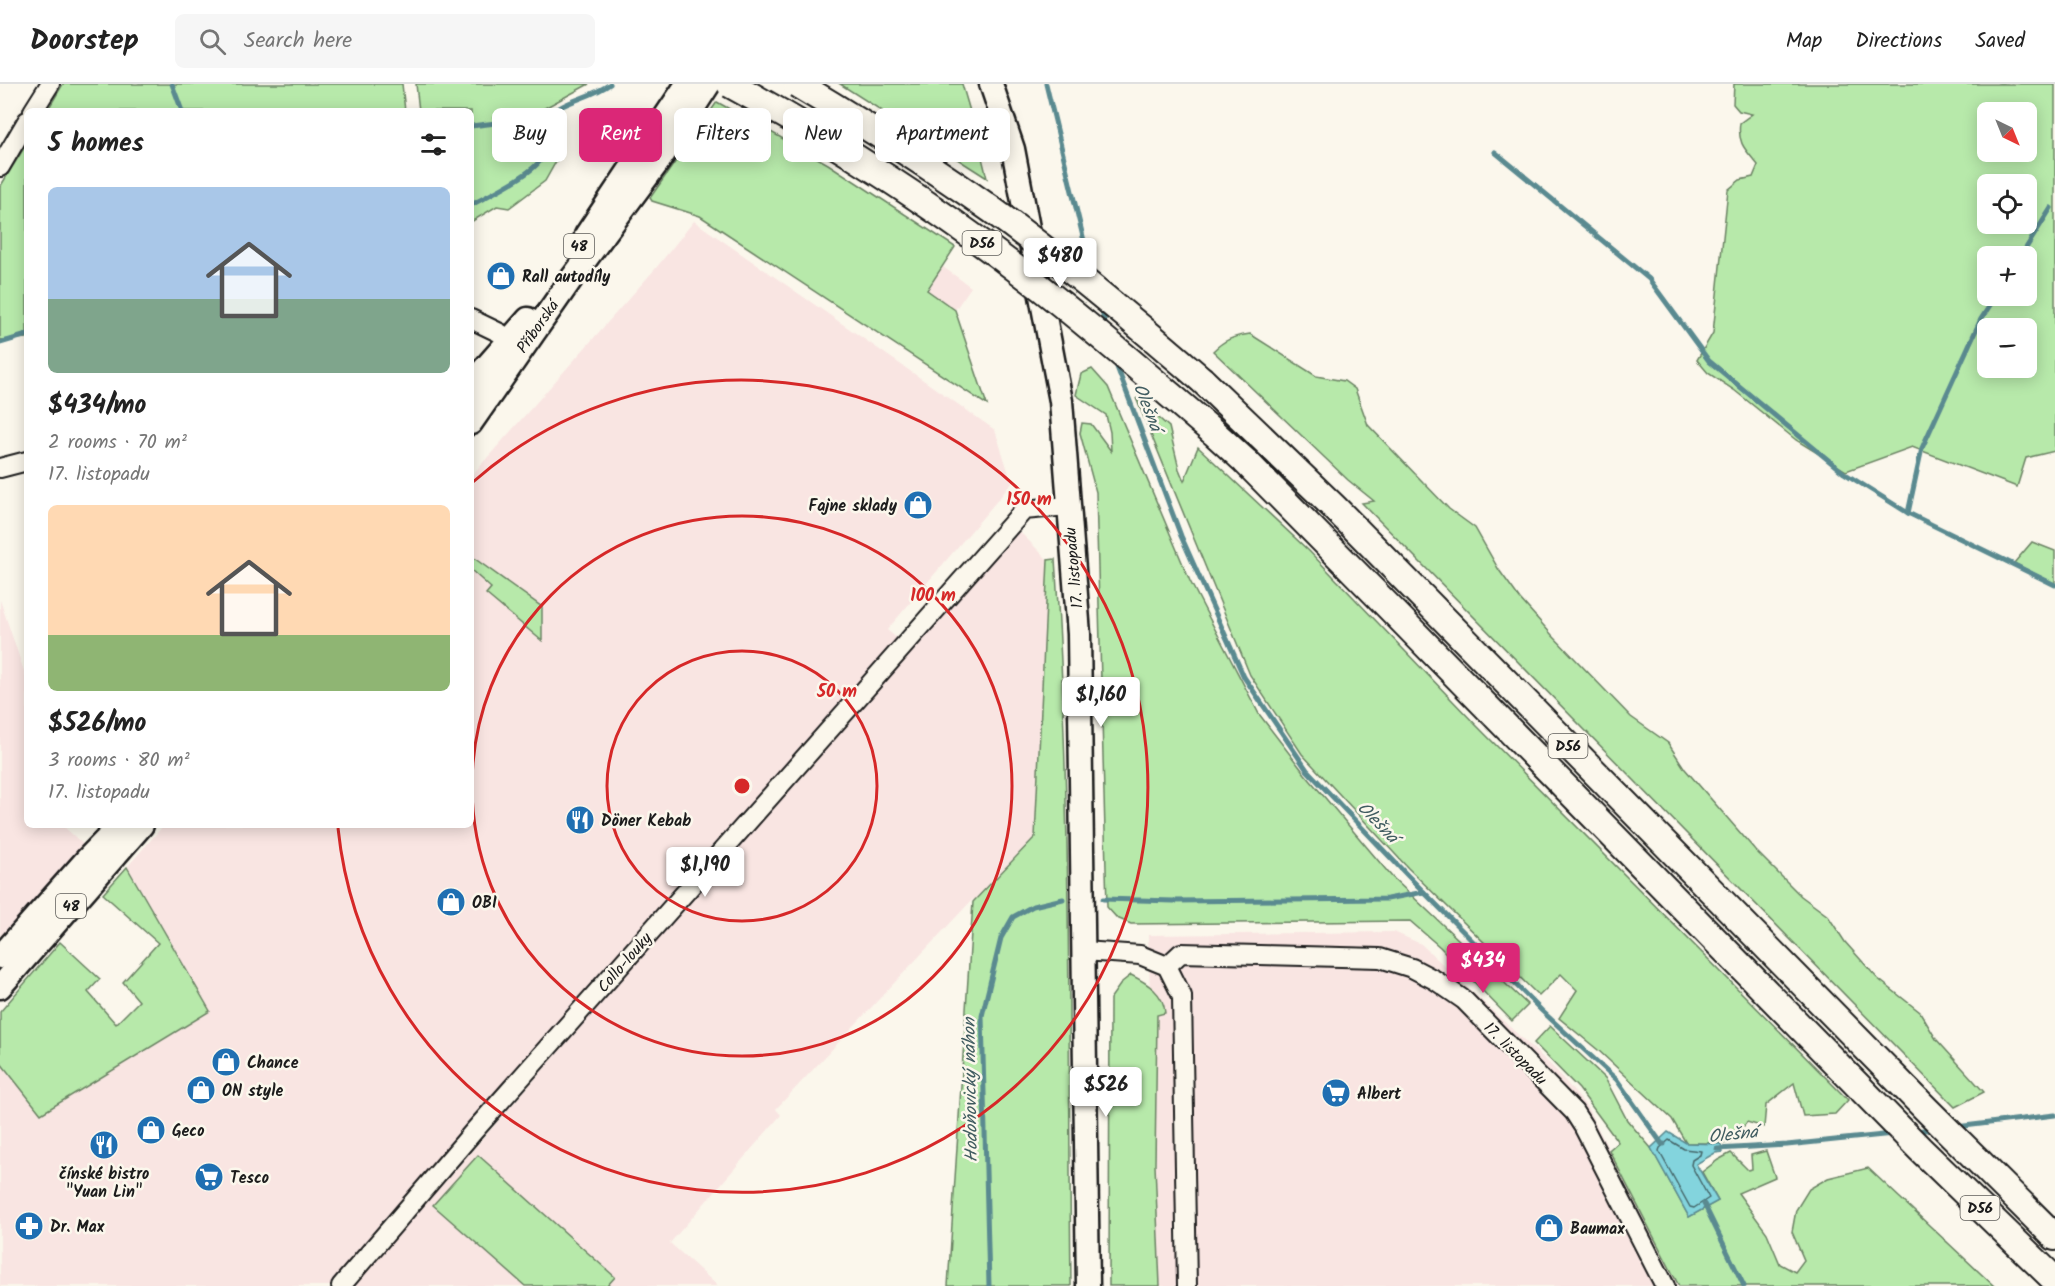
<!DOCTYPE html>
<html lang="en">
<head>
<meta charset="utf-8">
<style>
	:root { --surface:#fff; --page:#f6f6f6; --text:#222; --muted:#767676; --line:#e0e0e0; --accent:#db2777 }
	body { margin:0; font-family:Kalam,sans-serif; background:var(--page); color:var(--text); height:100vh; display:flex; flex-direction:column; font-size:22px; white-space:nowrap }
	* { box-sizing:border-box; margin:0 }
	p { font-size:20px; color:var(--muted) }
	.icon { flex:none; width:33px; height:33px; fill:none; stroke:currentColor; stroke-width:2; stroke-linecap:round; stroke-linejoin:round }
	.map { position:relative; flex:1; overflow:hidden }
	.details { position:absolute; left:24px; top:24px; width:450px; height:720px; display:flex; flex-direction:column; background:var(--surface); border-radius:9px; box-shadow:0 3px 15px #0003 }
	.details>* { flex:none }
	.guide { position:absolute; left:492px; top:24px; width:570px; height:54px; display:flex; gap:12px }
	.needle { width:39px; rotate:137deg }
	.tools { position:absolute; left:1977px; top:18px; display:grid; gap:12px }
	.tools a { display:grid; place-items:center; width:60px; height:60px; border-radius:9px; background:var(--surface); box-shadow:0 3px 15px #0003; font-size:30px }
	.price { position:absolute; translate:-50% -51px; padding:0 14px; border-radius:6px; background:#fff; color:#222; font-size:20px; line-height:39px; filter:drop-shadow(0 2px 3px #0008) }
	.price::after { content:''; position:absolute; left:50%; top:36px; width:18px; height:14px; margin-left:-9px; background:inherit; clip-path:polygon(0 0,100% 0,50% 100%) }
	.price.on { background:var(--accent); color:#fff }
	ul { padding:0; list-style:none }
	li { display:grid; align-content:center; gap:12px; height:318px; padding:0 24px }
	li span { display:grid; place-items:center; height:186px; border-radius:9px; color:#555 }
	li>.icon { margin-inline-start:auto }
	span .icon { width:108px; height:108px; fill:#fffc; stroke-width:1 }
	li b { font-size:26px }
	h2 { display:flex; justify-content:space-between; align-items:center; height:72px; padding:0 24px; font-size:26px }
	.chip { padding:0 21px; border-radius:9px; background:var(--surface); box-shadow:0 3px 15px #0003; font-size:21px; line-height:54px }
	.chip.on { background:var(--accent); color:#fff }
	header { display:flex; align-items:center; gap:36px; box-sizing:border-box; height:84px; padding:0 30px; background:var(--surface); border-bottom:2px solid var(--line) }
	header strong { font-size:28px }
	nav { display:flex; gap:33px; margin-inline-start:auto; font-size:21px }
	.search { width:420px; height:54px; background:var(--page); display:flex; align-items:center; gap:15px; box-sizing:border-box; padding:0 21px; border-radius:9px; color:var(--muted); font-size:22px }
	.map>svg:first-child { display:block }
	.built { fill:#f9e5e2 }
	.green { fill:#b7e9aa; stroke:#6a8263; stroke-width:1.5; fill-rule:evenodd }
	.water { fill:#83d4dd; stroke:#5a8a90; stroke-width:1.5 }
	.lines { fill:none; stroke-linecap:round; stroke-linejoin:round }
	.shore { stroke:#456669; stroke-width:1.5 }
	.stream { stroke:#5a8a90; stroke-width:5 }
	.minor-casing { stroke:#1c1c1c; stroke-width:22 }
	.major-casing { stroke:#1c1c1c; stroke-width:27 }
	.highway-casing { stroke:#1c1c1c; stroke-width:30 }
	.minor { stroke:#fbf7ec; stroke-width:18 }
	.major { stroke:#fbf7ec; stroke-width:22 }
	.highway { stroke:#fbf7ec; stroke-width:26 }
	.highway-bridge-casing { stroke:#1c1c1c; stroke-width:30; stroke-linecap:butt }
	.highway-bridge { stroke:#fbf7ec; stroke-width:26 }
	.ring { fill:none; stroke:#d62828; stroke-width:3 }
	.labels { text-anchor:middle; stroke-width:5; stroke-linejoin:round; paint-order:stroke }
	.shield { fill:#fbf7ec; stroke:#5f5e5a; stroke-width:1.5 }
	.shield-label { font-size:15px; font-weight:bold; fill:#1c1c1c }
	.poi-label { font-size:16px; font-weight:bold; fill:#1c1c1c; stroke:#fbf7ec; text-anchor:start }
	.street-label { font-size:16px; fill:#1c1c1c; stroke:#fbf7ec }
	.water-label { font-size:18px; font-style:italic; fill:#405c60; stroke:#fbf7ec }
	.centre { fill:#d62828; stroke:#fbf7ec; stroke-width:3 }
	.ring-label { font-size:18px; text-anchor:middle; font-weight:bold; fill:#d62828; stroke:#fbf7ec; stroke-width:5; stroke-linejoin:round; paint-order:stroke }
</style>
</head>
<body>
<header>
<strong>Doorstep</strong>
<div class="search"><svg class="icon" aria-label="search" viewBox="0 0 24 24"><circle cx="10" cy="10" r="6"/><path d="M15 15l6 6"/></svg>Search here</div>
<nav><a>Map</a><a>Directions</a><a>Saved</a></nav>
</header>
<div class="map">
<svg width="2055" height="1202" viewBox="0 0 2055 1202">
	<rect width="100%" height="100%" fill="#fbf7ec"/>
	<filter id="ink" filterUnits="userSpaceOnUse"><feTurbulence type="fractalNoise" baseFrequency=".0167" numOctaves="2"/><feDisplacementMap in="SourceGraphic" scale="12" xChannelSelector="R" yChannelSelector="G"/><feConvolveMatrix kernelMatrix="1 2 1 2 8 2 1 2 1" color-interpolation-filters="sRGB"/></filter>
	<g filter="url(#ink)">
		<!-- built -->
		<g class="built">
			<path d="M694 137 995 346 1012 399 887 546 909 564 974 493 1019 447 1048 476 1035 753 973 818V815L776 1025 781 1031 670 1159 718 1202H354L757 741 742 728 330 1202H0V978L41 1030 210 927 127 783 164 741H471V392L656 184Z"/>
			<path d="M943 183 971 203 955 226 927 206Z"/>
			<path d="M0 516 27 596V741H62L84 761 0 856Z"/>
			<path d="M1394 848 1421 860 1555 985 1587 1023 1679 1202H1160L1148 851Z"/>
		</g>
		<!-- green -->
		<g class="green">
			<path d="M63 0H402L405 27H47Z"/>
			<path d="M416 0H589L541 26 494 34 559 72 545 97 509 124 497 122 471 138V27H419Z"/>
			<path d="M840 0H962L974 41 987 94Z"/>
			<path d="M1734 0H2055V367L2026 374 2017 403 1912 363 1846 387 1796 356 1734 306 1708 289 1697 276 1713 249 1728 106 1740 96 1753 93 1758 81C1746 66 1737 60 1740 39L1752 30 1739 27 1733 20ZM1988 28H2026V68H1988ZM1988 100H2026V140H1988ZM1988 172H2026V212H1988ZM1988 244H2026V284H1988Z"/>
			<path d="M717 18 828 80 955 163 927 206 955 226 987 321 700 132 652 117 650 114Z"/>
			<path d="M27 59V254L0 256V103Z"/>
			<path d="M1250 250 1316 292 1344 297 1355 305 1368 341 1449 425 1475 444 1499 486 1520 515 1552 551 1631 633 1668 659 1685 685 1756 767 1801 812 1828 832 1845 858 1877 894 1920 928 1936 955 1984 1008 1955 1023 1362 419 1374 417 1348 396 1213 267C1224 256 1234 252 1250 250Z"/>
			<path d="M1092 285 1108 303 1190 497 1259 630 1305 690 1392 793 1528 921 1512 937 1440 863 1410 837 1131 840 1117 834 1107 823 1096 408 1080 349 1082 339 1091 340 1111 367 1110 348 1106 331 1076 311 1081 290Z"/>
			<path d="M1136 314 1169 343 1179 385 1184 397 1198 363 1309 467 1475 640 1848 1016 1835 1030 1803 1032 1794 999 1766 1021 1764 1043 1747 1038 1730 1059H1686L1672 1035 1598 966 1559 934 1577 906 1561 890 1539 912 1408 784 1302 670 1250 591Z"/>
			<path d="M2032 458 2055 467V500L2014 479Z"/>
			<path d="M471 472 542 523V557L486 510 491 504 471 486Z"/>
			<path d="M1055 475C1072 717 1068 960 1071 1202H948L973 818 1035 753 1048 476Z"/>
			<path d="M127 783 210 927 41 1030 0 978V928L60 858 100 895 88 908 116 940 139 917 123 898 158 859 103 810Z"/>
			<path d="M1131 891C1147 899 1164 909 1165 929L1157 931 1155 1081 1160 1202H1109L1110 915 1122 898Z"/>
			<path d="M1550 942 1605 994 1627 1036 1651 1064 1689 1133 1718 1117 1702 1088 1718 1076 1731 1069 1748 1086 1752 1085 1751 1071 1766 1067 1775 1093 1738 1109 1767 1149 1780 1180 1795 1188 1804 1176 1792 1148 1796 1126 1809 1105 1828 1094 1868 1084 1994 1202H1679L1609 1066 1618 1058 1579 1005 1534 959Z"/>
			<path d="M478 1071 615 1193 607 1202H525L433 1121Z"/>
		</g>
		<!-- water -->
		<path class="water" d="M1668 1048 1686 1059 1721 1060 1723 1068 1715 1069 1696 1080 1718 1117 1689 1133 1651 1064Z"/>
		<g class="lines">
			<!-- shore -->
			<path class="shore" d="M1669 1056 1684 1065 1701 1067 1700 1071 1692 1076 1691 1081 1709 1114 1694 1124 1690 1123 1659 1067 1660 1064Z"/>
			<!-- stream -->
			<g class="stream">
				<path d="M172 0 182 27"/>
				<path d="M1046 0 1093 194"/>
				<path d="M471 42 546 33"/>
				<path d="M1495 68 1649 195 1709 277 1844 389 1908 429 2055 501"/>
				<path d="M471 121C487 112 533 90 541 75 545 67 547 42 546 33 565 16 591 14 610 0"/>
				<path d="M2021 172 2051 124"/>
				<path d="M1101 223 1106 243"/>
				<path d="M0 259 27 251"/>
				<path d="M1114 275 1181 452 1244 593 1307 686 1408 792 1542 927 1617 996 1662 1060H1664"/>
				<path d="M1908 429 1922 364 1981 235 1996 212"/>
				<path d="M1103 815 1174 817 1387 815 1424 808"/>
				<path d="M1956 1043 2055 1031"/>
				<path d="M1914 1047 1935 1045"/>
				<path d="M1717 1065 1787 1061 1893 1050"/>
				<path d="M1704 1120 1744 1202"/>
				<path d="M989 1202 982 932 1001 854 1013 833 1033 822 1063 815"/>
			</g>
			<!-- minor casing -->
			<g class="minor-casing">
				<g id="minor">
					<path d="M33 27 50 0"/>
					<path d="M0 83 27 37"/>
					<path d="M471 235 500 249 518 263"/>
					<path d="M0 384 27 377"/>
					<path d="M1084 867 1140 871 1167 882 1182 912 1187 1202"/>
					<path d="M1167 882 1181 869 1380 874 1412 884 1435 896 1464 916 1574 1028 1583 1042 1665 1202"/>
					<path d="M341 1202 474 1047 1024 426 1068 422"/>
				</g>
			</g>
			<!-- major casing -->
			<g class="major-casing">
				<g id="major">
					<path d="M991 0 1013 65 1061 317 1079 550 1088 1202"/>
					<path d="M586 151 687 0"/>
					<path d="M471 305 483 286 528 235"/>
					<path d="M471 339 572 194 659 77 709 0"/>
					<path d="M0 873 86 776 120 741"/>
					<path d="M0 903 142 741"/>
				</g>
			</g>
			<!-- highway casing -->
			<g class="highway-casing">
				<g id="highway">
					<path d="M1202 296 1334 423 1926 1025 2055 1153"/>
					<path d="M1212 347 1245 377 1385 519 1920 1065 2055 1196"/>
				</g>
			</g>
			<!-- minor -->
			<use href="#minor" class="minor"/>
			<!-- major -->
			<use href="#major" class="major"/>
			<!-- highway -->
			<use href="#highway" class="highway"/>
			<!-- highway-bridge casing -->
			<g class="highway-bridge-casing">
				<g id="highway-bridge">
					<path d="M730 0C834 57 934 121 1027 193 1091 242 1151 295 1212 347"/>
					<path d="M797 0C864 40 929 81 992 126 1065 179 1134 237 1202 296"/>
				</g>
			</g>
			<!-- highway-bridge -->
			<use href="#highway-bridge" class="highway-bridge"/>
		</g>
	</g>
	<!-- distance rings -->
	<g class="ring">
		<circle cx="742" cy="702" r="135"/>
		<circle cx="742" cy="702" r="270"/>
		<path d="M473 398A406 406 0 1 1 338 744"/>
	</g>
	<!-- icons -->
	<defs>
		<g id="shop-disc" transform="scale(1.5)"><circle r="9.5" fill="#1f6fb2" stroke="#fbf7ec"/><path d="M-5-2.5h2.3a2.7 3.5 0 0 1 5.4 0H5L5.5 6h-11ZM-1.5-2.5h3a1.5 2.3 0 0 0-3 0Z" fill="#fff"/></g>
		<g id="restaurant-disc" transform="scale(1.5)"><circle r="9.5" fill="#1f6fb2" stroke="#fbf7ec"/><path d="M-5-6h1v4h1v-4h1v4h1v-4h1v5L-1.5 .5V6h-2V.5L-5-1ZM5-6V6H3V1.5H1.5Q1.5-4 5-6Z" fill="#fff"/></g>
		<g id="supermarket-disc" transform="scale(1.5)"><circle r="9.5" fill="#1f6fb2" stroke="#fbf7ec"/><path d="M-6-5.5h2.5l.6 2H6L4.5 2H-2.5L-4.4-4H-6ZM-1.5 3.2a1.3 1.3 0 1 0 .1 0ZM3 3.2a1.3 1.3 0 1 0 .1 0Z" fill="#fff"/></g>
		<g id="pharmacy-disc" transform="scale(1.5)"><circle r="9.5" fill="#1f6fb2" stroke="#fbf7ec"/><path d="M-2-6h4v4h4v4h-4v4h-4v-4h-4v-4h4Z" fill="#fff"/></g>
	</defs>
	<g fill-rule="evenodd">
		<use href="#shop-disc" x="501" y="192"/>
		<use href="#shop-disc" x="918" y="421"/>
		<use href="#restaurant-disc" x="580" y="736"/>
		<use href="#shop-disc" x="451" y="818"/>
		<use href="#shop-disc" x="226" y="978"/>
		<use href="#shop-disc" x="201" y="1006"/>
		<use href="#supermarket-disc" x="1336" y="1009"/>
		<use href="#shop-disc" x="151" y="1046"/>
		<use href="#restaurant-disc" x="104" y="1061"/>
		<use href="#supermarket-disc" x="209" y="1093"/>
		<use href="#pharmacy-disc" x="29" y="1142"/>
		<use href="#shop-disc" x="1549" y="1144"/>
	</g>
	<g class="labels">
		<!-- shield labels -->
		<g class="shield">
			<rect x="962.5" y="147" width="39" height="24" rx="4.5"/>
			<rect x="564" y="150" width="30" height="24" rx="4.5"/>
			<rect x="1548.5" y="650" width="39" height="24" rx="4.5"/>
			<rect x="56" y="810" width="30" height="24" rx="4.5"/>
			<rect x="1960.5" y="1112" width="39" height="24" rx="4.5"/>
		</g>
		<g class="shield-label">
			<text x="982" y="164">D56</text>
			<text x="579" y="167">48</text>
			<text x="1568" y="667">D56</text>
			<text x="71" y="827">48</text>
			<text x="1980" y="1129">D56</text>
		</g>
		<!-- poi labels -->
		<g class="poi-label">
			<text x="522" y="198">Rall autodíly</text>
			<text x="897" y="427" text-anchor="end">Fajne sklady</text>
			<text x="601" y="742">Döner Kebab</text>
			<text x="472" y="824">OBI</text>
			<text x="247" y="984">Chance</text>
			<text x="222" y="1012">ON style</text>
			<text x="1357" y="1015">Albert</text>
			<text x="172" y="1052">Geco</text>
			<text x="104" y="1095" text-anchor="middle">čínské bistro<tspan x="104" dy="18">"Yuan Lin"</tspan></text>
			<text x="230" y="1099">Tesco</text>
			<text x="50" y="1148">Dr. Max</text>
			<text x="1570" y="1150">Baumax</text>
		</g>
		<!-- street labels -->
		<g class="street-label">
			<text transform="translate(537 242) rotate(-55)" y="6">Příborská</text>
			<text transform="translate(1073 484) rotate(-95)" y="6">17. listopadu</text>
			<text transform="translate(624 878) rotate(-49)" y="6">Collo-louky</text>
			<text transform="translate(1516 969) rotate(45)" y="6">17. listopadu</text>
		</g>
		<!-- water labels -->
		<g class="water-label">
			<text transform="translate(1148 323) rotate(69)" y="6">Olešná</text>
			<text transform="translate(1378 738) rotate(46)" y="6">Olešná</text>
			<text transform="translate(970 1006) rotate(-91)" y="6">Hodoňovický náhon</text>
			<text transform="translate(1733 1050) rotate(-6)" y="6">Olešná</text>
		</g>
	</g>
	<circle cx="742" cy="702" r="9" class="centre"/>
	<g class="ring-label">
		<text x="1029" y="421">150 m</text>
		<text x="933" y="517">100 m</text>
		<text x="837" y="613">50 m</text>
	</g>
</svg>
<div class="tools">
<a><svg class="needle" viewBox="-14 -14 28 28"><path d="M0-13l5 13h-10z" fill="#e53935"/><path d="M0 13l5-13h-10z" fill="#767676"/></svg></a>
<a><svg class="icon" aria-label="locate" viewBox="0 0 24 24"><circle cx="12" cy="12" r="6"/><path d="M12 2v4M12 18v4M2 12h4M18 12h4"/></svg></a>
<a>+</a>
<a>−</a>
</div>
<b class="price" style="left:1060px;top:205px">$480</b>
<b class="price" style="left:1101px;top:644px">$1,160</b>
<b class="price" style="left:705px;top:814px">$1,190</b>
<b class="price on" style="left:1483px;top:910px">$434</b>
<b class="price" style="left:1106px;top:1034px">$526</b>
<div class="guide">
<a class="chip">Buy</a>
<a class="chip on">Rent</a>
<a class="chip">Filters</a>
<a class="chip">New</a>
<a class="chip">Apartment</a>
</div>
<section class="details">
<h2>5 homes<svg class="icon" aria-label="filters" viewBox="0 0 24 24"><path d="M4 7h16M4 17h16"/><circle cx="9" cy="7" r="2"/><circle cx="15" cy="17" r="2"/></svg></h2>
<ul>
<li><span style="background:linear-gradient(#a9c7e8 60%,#7fa58c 0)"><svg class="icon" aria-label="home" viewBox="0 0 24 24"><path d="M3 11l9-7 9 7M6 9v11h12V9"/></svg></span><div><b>$434/mo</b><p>2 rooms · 70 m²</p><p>17. listopadu</p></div></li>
<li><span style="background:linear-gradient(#ffd9b3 70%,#8fb573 0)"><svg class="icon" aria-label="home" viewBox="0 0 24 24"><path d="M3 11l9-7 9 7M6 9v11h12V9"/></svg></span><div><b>$526/mo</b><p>3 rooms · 80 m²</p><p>17. listopadu</p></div></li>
</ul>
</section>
</div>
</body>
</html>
